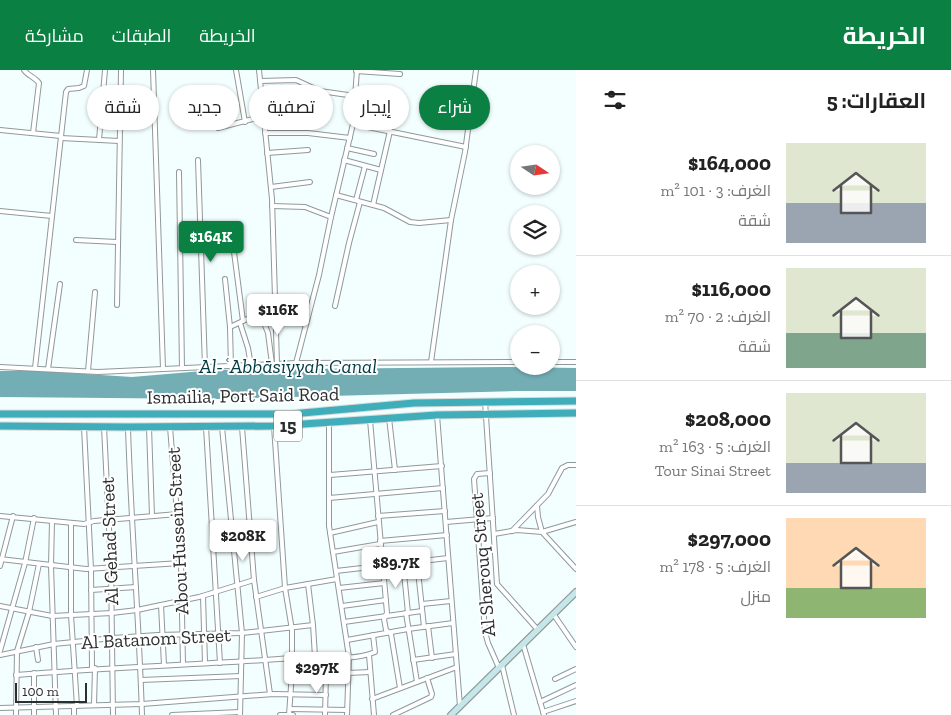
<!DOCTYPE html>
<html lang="ar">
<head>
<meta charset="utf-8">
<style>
	:root { --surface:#fff; --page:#f2f2f2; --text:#222; --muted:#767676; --line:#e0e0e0; --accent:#0b8043 }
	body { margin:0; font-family:"Zilla Slab",Cairo,serif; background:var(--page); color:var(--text); direction:rtl; height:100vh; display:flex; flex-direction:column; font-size:19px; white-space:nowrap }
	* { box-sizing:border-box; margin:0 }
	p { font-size:16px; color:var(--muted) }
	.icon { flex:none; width:28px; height:28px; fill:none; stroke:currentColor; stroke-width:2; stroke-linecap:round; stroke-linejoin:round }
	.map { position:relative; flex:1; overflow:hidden; direction:ltr }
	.sheet { display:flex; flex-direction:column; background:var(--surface); width:375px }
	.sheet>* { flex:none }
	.banner { position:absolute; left:15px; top:15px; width:475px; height:45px; direction:rtl; display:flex; gap:10px }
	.needle { width:32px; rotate:103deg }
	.tools { position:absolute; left:510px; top:75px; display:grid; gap:10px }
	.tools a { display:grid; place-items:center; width:50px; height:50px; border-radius:50%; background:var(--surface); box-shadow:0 1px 4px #0004; font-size:25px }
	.scale { position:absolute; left:15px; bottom:12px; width:72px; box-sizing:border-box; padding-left:5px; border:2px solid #2b2f2f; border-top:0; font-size:14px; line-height:18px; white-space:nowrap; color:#2b2f2f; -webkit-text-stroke:4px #fff; paint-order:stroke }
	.price { position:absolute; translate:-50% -42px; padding:0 11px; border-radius:5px; background:#fff; color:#222; font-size:16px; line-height:32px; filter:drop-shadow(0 1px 2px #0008) }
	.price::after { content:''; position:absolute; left:50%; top:30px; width:15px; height:11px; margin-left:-8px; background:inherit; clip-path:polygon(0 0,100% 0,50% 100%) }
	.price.active { background:var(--accent); color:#fff }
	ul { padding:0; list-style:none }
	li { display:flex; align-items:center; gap:15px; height:125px; padding:0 25px }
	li+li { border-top:1px solid var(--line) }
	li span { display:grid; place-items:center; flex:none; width:140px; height:100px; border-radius:0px; color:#555 }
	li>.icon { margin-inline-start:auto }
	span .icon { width:60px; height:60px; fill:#fffc; stroke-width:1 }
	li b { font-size:21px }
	h2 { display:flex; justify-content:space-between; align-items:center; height:60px; padding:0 25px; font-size:21px }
	.chip { padding:0 18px; border-radius:22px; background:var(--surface); box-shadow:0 1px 4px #0004; font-size:18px; line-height:45px }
	.chip.active { background:var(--accent); color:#fff }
	header { display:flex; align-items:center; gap:30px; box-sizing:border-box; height:70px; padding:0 25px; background:var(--accent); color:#fff }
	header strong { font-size:24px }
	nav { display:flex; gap:28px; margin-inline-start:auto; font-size:18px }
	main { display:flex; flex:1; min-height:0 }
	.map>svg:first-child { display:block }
	.water { fill:#73aeb5 }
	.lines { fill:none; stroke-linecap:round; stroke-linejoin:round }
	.street-casing { stroke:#90999a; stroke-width:6 }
	.secondary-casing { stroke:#90999a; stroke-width:8 }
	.highway-casing { stroke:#d9dada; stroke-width:9 }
	.street { stroke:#fff; stroke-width:4 }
	.secondary { stroke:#c6e7ea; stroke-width:5.5 }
	.highway { stroke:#40aeba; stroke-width:7 }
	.labels { text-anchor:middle; stroke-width:4; stroke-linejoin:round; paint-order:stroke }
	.shield { fill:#fff; stroke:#6b6d6d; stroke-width:1 }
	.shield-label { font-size:18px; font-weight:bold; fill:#2b2f2f }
	.street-label { font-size:19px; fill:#2b2f2f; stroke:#fff }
	.water-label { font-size:20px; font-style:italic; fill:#013c42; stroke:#fff }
</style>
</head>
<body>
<header>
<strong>الخريطة</strong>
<nav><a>الخريطة</a><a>الطبقات</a><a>مشاركة</a></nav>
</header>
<main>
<section class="sheet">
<h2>العقارات: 5<svg class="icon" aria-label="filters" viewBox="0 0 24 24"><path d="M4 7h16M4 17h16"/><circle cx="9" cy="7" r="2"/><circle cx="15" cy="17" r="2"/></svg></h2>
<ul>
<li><span style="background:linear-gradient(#dfe7d0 60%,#9aa5b1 0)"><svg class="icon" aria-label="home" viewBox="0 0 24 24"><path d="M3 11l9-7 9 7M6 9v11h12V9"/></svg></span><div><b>$164,000</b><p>الغرف: 3 · 101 m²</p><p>شقة</p></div></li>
<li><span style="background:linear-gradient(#dfe7d0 65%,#7fa58c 0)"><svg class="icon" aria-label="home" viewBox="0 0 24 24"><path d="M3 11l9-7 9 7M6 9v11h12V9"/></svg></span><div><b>$116,000</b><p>الغرف: 2 · 70 m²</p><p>شقة</p></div></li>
<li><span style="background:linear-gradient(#dfe7d0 70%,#9aa5b1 0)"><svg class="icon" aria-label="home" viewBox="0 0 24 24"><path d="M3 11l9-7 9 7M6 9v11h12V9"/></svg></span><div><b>$208,000</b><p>الغرف: 5 · 163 m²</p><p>Tour Sinai Street</p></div></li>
<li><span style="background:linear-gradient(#ffd9b3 70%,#8fb573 0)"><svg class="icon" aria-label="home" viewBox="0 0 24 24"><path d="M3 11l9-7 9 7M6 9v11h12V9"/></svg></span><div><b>$297,000</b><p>الغرف: 5 · 178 m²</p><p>منزل</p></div></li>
</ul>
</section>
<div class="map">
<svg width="576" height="645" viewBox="0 0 576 645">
	<rect width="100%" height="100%" fill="#f3feff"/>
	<!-- water -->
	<path class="water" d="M501 297 576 298V321H516L218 329 0 327V301H40L132 307 214 300Z"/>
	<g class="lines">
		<!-- street casing -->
		<g class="street-casing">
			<g id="street">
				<path d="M24 0C28 6 35 7 39 13L33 63"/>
				<path d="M153 0 163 299"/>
				<path d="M236 0 245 52"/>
				<path d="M259 0 272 129 277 294"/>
				<path d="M356 1 400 4"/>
				<path d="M260 11 296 10 320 21 355 26"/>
				<path d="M354 28 392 33 389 60"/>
				<path d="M262 29H304"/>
				<path d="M353 54 466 77"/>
				<path d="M218 58 264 46 309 43"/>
				<path d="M0 60 61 66"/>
				<path d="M265 63H308L350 68"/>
				<path d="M61 68 119 71"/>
				<path d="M99 70 105 0"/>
				<path d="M347 78 374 84"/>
				<path d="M267 83 308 80"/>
				<path d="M198 90 205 297"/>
				<path d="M344 90 381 100"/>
				<path d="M179 102 182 298"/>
				<path d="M271 117 310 112"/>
				<path d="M336 125 384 138 410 152 419 153 451 150"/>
				<path d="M356 130 365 96"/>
				<path d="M373 135 390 61"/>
				<path d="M272 136 305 137 331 147"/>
				<path d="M0 141 52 146"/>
				<path d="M76 170 117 172"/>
				<path d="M234 182 243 251"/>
				<path d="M225 209 230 257 231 297"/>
				<path d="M117 235 121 0"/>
				<path d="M335 236 349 173 360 132"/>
				<path d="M260 243 268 263 272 294"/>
				<path d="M240 253 248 278 251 296"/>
				<path d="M230 257 275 236"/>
				<path d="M431 292 451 150 465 82 476 0"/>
				<path d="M551 292H576"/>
				<path d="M296 293 319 205 331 147 353 54 357 0"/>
				<path d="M0 297 98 302 296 293 519 292"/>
				<path d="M35 298 66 22 68 19 79 18 84 16 87 0"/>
				<path d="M48 299 60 214"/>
				<path d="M88 301 95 222"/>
				<path d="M485 331 497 514 538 560"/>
				<path d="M437 345 460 636"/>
				<path d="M389 348 395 400"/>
				<path d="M370 350 387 543 384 549 386 560 391 564 400 618"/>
				<path d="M329 353V456L349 587 347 645"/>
				<path d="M274 356 285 518 292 560V602L289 645"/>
				<path d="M84 357 91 499 92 598"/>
				<path d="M104 357 111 498 113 645"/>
				<path d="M149 357 152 446"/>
				<path d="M170 357 181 493 183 594"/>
				<path d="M206 357 220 593"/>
				<path d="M222 357 242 563 240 645"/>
				<path d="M242 357 254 510 270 624"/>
				<path d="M128 358C131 454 139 549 142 645"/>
				<path d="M490 403 477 404 474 409 485 562 488 573 499 598"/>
				<path d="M330 405 442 396"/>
				<path d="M329 428 443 418"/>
				<path d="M537 436 538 447 542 462 576 499"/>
				<path d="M0 446 84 454 94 451 178 444"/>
				<path d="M378 446 445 441"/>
				<path d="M52 451 51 496 56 645"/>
				<path d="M446 452 493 448"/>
				<path d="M71 454V545L77 636"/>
				<path d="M512 461 548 424 562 398 568 395H576"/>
				<path d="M330 463 378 452"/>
				<path d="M494 464 517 460 542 462 576 452"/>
				<path d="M380 471 447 465"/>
				<path d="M333 482 380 474"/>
				<path d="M0 489 86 499 181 493"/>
				<path d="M417 492 424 557"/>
				<path d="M403 493 408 543"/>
				<path d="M0 496 13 446"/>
				<path d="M336 501 448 488"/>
				<path d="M308 514 313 555 315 587"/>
				<path d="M339 518 384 513"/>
				<path d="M91 520 136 517"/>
				<path d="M203 526 205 593"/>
				<path d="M256 527 285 518 337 509"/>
				<path d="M422 534 451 531"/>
				<path d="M161 535 164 595"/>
				<path d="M0 536 52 546 112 543 137 540 199 527 254 510"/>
				<path d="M342 536 386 530"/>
				<path d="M406 543 417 612"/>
				<path d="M554 545 576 577"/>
				<path d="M344 552 422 541"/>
				<path d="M428 556 432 588"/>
				<path d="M347 570 408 559 453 553"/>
				<path d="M523 574 544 645"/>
				<path d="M36 577 38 590"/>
				<path d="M0 581 25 493 34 448"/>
				<path d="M0 585 54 574 113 568 158 565 242 563 313 555"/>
				<path d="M369 585 374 645"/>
				<path d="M413 590 456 584"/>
				<path d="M502 595 514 645"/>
				<path d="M292 602 326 604 370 602"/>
				<path d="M34 603V645"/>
				<path d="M16 605C108 597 200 595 293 588 319 586 351 592 375 582L373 565"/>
				<path d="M555 609 576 599"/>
				<path d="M141 610 241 606"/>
				<path d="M372 629 457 597"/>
				<path d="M540 632 576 615"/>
				<path d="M94 635 95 598"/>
				<path d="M74 636V645"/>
				<path d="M0 638 142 634 274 624 326 625"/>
				<path d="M290 639 347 640"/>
				<path d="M543 642 576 631"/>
				<path d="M16 645 17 581 29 542 39 494"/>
				<path d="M172 645 240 642"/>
				<path d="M280 645H293"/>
				<path d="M325 645 326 604"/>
				<path d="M393 645 431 627 432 624 427 608"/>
			</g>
		</g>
		<!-- secondary casing -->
		<g class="secondary-casing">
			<path id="secondary" d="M451 645 576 522"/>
		</g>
		<!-- highway casing -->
		<g class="highway-casing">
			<g id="highway">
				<path d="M0 344H291L414 333 576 331"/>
				<path d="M0 356 128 357 274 356 437 345 576 343"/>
			</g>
		</g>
		<!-- street -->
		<use href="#street" class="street"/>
		<!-- secondary -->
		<use href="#secondary" class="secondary"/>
		<!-- highway -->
		<use href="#highway" class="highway"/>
	</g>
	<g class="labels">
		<!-- shield labels -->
		<rect class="shield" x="274" y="340.5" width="28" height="31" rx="4"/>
		<g class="shield-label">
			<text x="288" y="362">15</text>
		</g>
		<!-- street labels -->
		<g class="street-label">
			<text transform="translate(243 325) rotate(-1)" y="7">Ismailia, Port Said Road</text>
			<text transform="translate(177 461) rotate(-93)" y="7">Abou Hussein Street</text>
			<text transform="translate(109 471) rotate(-92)" y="7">Al Gehad Street</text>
			<text transform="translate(482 495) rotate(-95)" y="7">Al Sherouq Street</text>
			<text transform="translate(156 568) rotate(-3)" y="7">Al Batanom Street</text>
		</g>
		<!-- water labels -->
		<g class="water-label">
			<text x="288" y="303">Al-ʿAbbāsiyyah Canal</text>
		</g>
	</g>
</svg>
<div class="tools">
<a><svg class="needle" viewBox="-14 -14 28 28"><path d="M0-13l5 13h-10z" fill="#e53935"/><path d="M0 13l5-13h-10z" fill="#767676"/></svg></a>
<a><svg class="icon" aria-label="layers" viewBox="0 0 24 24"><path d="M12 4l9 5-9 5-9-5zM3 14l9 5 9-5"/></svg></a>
<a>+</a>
<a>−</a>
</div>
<div class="scale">100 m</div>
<b class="price active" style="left:211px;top:193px">$164K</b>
<b class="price" style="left:278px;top:266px">$116K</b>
<b class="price" style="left:243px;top:492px">$208K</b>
<b class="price" style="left:396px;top:519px">$89.7K</b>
<b class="price" style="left:317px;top:624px">$297K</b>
<div class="banner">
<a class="chip active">شراء</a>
<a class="chip">إيجار</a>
<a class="chip">تصفية</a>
<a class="chip">جديد</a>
<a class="chip">شقة</a>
</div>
</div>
</main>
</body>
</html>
